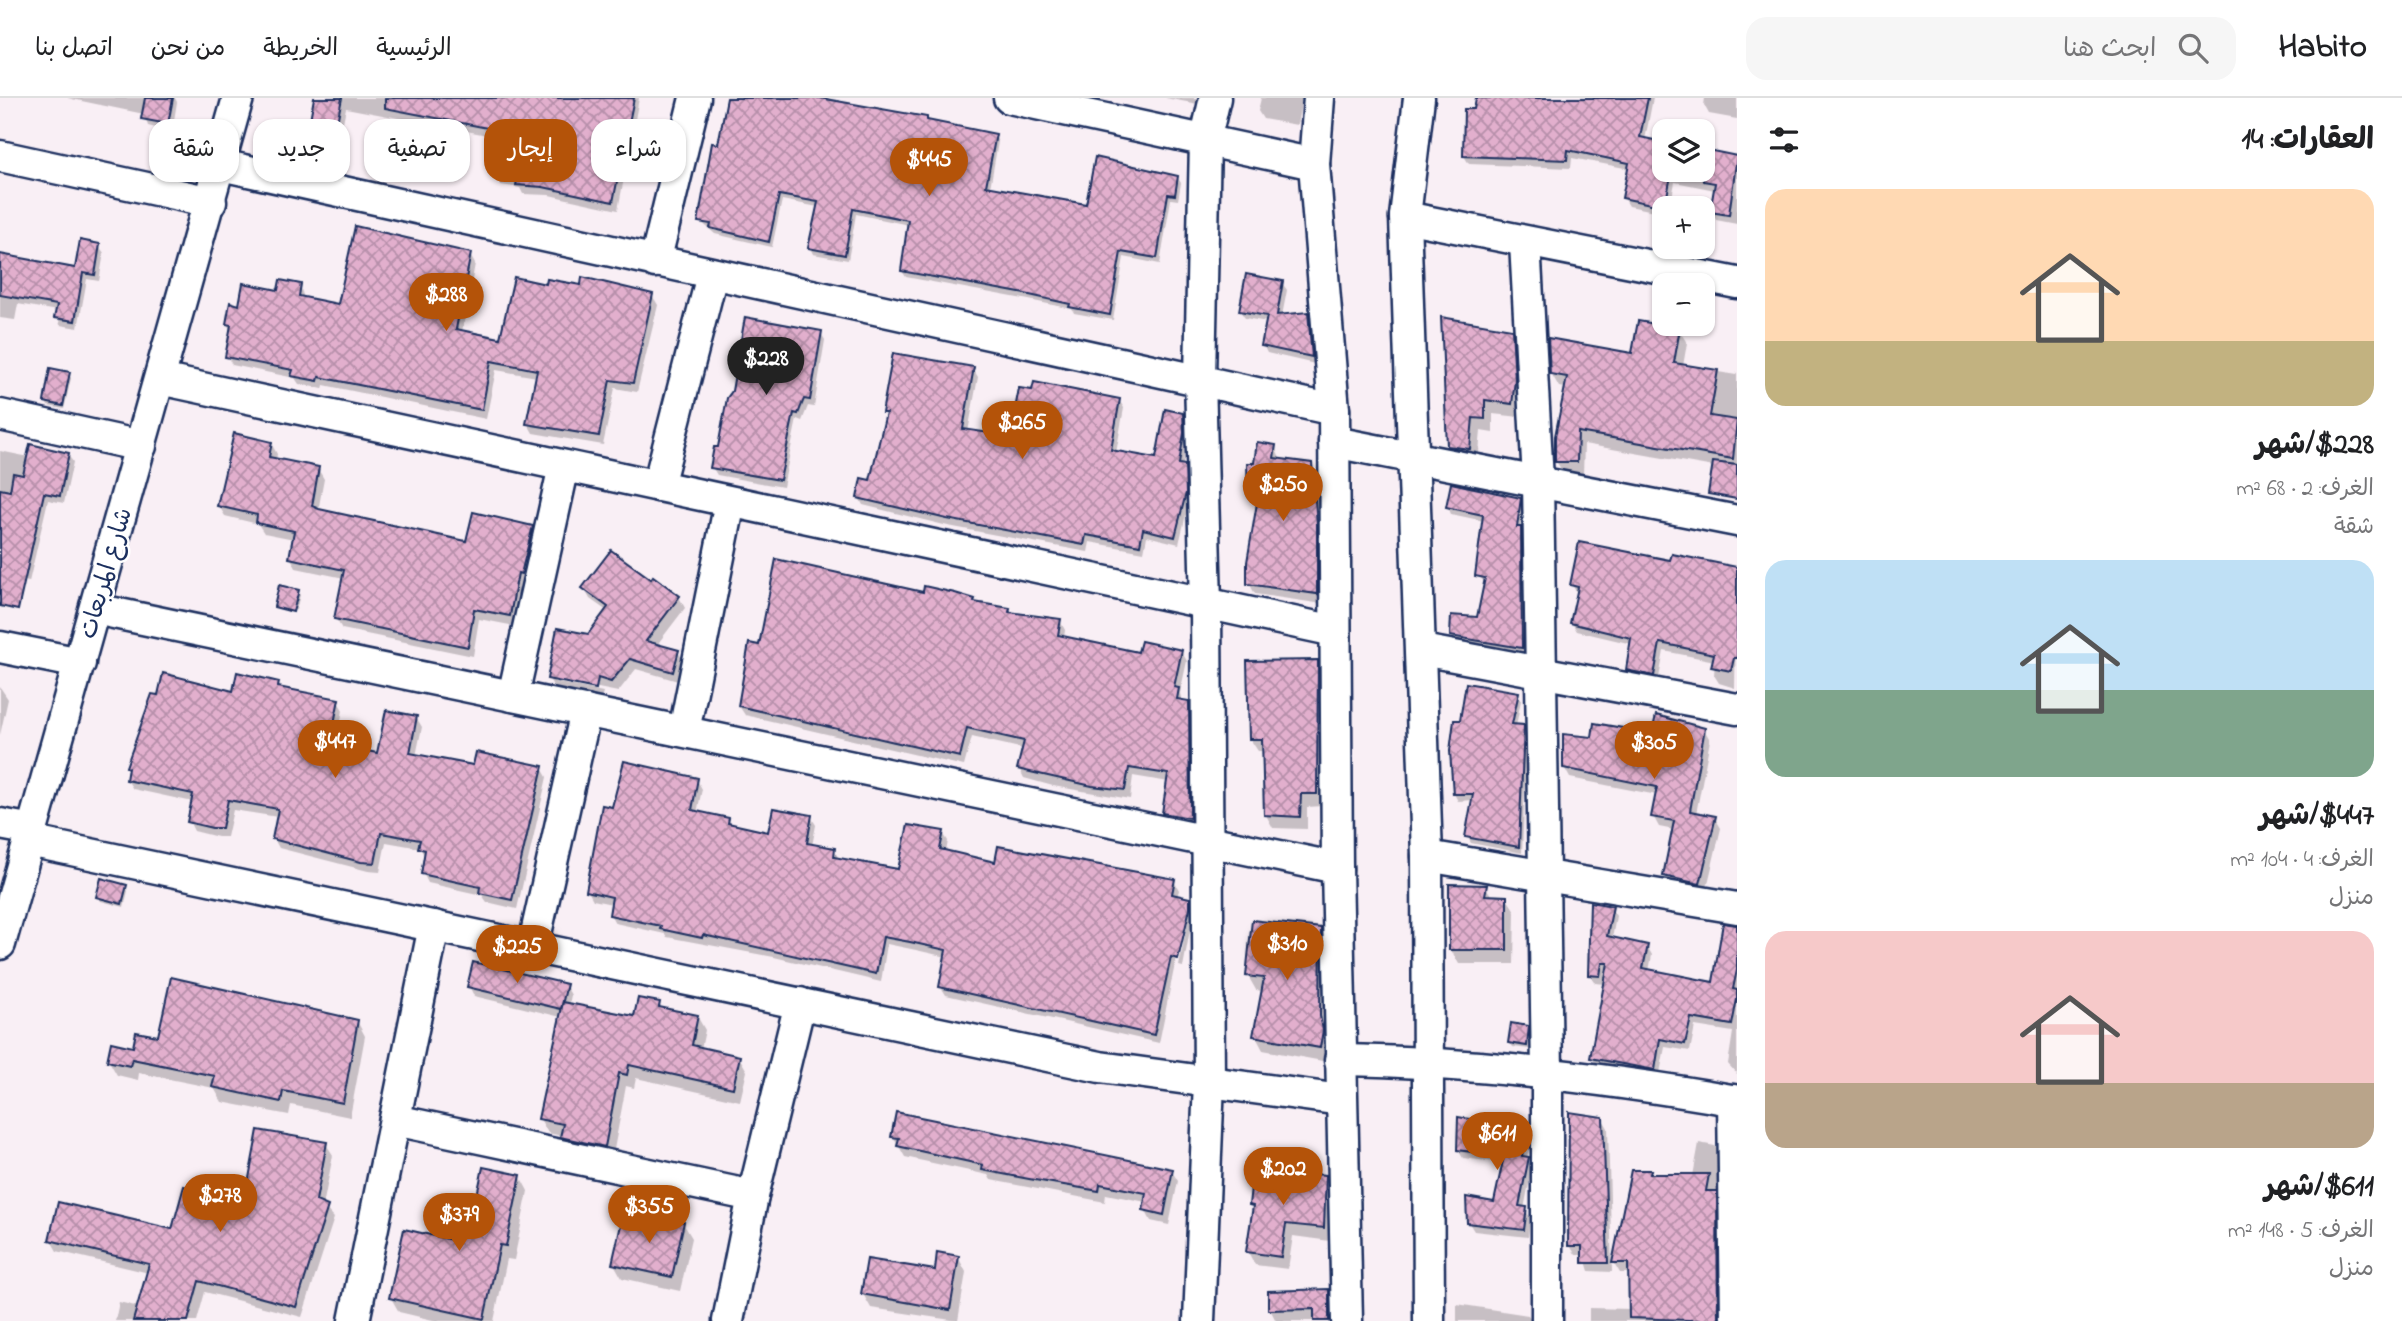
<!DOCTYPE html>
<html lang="ar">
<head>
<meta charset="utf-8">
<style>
	:root { --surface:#fff; --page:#f6f6f6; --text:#202124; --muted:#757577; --line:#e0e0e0; --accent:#b45309 }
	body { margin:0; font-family:"Indie Flower","Playpen Sans Arabic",sans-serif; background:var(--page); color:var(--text); direction:rtl; height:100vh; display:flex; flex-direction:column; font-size:26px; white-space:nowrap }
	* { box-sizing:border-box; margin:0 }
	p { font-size:23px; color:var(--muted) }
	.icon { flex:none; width:38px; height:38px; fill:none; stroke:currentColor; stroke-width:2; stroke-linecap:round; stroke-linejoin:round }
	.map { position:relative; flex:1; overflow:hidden; direction:ltr }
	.sheet { display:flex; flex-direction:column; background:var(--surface); width:665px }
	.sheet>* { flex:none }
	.guide { position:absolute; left:21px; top:21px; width:665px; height:63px; direction:rtl; display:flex; gap:14px }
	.buttons { position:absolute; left:1652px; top:21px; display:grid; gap:14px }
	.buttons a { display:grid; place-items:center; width:63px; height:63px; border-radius:14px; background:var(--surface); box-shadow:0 2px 5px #0004; font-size:35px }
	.price { position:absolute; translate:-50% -60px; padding:0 16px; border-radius:24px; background:var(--accent); color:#fff; font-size:23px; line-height:46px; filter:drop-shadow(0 2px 4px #0008) }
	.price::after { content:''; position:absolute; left:50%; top:42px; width:21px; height:16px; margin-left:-10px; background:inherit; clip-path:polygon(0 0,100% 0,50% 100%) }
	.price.active { background:#222; color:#fff }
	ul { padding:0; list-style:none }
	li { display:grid; align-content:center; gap:14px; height:371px; padding:0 28px }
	li span { display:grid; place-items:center; height:217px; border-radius:21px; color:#555 }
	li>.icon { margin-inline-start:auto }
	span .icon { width:126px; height:126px; fill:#fffc; stroke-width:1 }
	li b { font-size:30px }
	h2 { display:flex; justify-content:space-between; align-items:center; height:84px; padding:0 28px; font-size:30px }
	.chip { padding:0 24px; border-radius:21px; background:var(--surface); box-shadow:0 2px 5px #0004; font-size:24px; line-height:63px }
	.chip.active { background:var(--accent); color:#fff }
	header { display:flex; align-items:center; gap:42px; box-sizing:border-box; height:98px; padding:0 35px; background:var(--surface); border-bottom:2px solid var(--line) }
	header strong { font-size:33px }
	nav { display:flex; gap:38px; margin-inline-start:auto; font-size:24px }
	.search { width:490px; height:63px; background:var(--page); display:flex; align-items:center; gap:18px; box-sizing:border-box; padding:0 24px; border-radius:21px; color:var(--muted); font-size:26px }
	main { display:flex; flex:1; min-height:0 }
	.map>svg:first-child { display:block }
	.shadow { fill:#0003 }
	.building { fill:url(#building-cross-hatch); stroke:#1b2f5e; stroke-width:2 }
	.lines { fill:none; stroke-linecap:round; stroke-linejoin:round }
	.minor-casing { stroke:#1b2f5e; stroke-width:35 }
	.minor { stroke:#fff; stroke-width:30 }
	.labels { text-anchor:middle; stroke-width:5; stroke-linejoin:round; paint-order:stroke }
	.street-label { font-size:24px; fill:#1b2f5e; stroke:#fff }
</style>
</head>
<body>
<header>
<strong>Habito</strong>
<div class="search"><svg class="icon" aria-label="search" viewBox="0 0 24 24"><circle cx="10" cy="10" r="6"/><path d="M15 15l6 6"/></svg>ابحث هنا</div>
<nav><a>الرئيسية</a><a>الخريطة</a><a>من نحن</a><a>اتصل بنا</a></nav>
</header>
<main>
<section class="sheet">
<h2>العقارات: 14<svg class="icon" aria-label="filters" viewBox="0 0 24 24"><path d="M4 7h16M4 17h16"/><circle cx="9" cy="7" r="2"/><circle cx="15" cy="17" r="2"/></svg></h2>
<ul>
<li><span style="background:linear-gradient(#ffd9b3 70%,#c2b280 0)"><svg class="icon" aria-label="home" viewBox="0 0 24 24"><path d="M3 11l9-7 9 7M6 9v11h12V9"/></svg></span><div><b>$228/شهر</b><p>الغرف: 2 · 68 m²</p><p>شقة</p></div></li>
<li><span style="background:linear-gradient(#bfe0f5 60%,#7fa58c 0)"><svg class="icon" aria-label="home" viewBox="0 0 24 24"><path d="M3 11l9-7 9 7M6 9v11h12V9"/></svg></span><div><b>$447/شهر</b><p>الغرف: 4 · 104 m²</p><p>منزل</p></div></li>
<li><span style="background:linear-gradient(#f6c9c9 70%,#b9a48a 0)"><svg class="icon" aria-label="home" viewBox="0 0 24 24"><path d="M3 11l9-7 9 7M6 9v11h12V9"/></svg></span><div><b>$611/شهر</b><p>الغرف: 5 · 148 m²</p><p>منزل</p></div></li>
</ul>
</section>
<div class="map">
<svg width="1737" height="1223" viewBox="0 0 1737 1223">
	<defs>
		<pattern id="building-cross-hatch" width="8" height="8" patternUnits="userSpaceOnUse" patternTransform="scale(1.75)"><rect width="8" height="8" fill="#e2afcd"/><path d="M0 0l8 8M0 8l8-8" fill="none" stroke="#b68faa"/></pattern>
	</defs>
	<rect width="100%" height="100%" fill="#f9eff5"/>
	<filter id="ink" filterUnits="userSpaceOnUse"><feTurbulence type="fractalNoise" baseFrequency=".0143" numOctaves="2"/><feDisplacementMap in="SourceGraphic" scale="14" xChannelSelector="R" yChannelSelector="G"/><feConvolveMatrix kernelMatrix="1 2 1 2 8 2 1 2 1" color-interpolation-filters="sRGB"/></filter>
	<g filter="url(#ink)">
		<!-- shadow -->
		<g class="shadow">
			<path d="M67 0H175L177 4 172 34 148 28 144 16Z"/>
			<path d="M314 0H639L618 112 549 97 523 96 520 90 501 87 496 78 503 40 346 10 336 57 312 52 307 43Z"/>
			<path d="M730 0H820L995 38 998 44 990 90 1088 108 1177 79 1181 85 1178 102 1171 101 1160 166 1124 159 1113 222 1074 215 1072 211 1029 202 906 179 902 173 909 127 856 116 848 162 813 156 810 150 818 109 782 102 772 149 715 136 700 123Z"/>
			<path d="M1165 0H1199L1198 6Z"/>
			<path d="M1261 0H1302L1297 27 1263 21 1258 13Z"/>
			<path d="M1476 0H1653L1645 42 1664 46V72H1703V53L1736 59 1737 54V126L1716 122 1712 113 1715 92 1675 84 1670 110H1664V115L1629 108 1624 100 1630 71 1572 60 1571 70 1469 66 1464 58 1477 13Z"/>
			<path d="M1705 0H1737V21L1709 16 1704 7Z"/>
			<path d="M99 148 104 155 99 183 87 181 78 230 60 227 57 213 18 206 15 222 0 220V156L77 172Z"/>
			<path d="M470 157 475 166 462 234 501 242 548 188 652 197 658 207 637 294 615 290 603 347 533 335 528 326 537 279 496 272 486 321 324 287 323 291 299 286 295 280 232 267 227 258 232 234 227 226 240 209 300 187 304 201 339 208Z"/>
			<path d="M1282 185 1287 192 1282 218 1308 216 1312 223 1315 266 1267 255 1263 247 1267 224 1245 220 1240 213Z"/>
			<path d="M1679 232 1687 245 1683 268 1736 277 1737 274V389L1721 386 1714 369 1584 346 1583 377 1564 376 1556 363 1567 290 1559 289 1551 275 1633 257Z"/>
			<path d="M1511 233 1520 248 1522 298 1520 319 1493 316V335L1481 333 1478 365 1457 362 1449 348Z"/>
			<path d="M821 235 825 242 814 309 808 308 802 323 797 321 783 389 717 377 712 369 719 351Z"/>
			<path d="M973 271 978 279 968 334 1012 340 1119 302 1124 310 1116 355 1158 362 1182 316 1187 324 1183 368 1188 376 1189 404 1179 446 1147 438 1144 454 1090 444 1088 454 948 428 863 407 859 400 871 384 887 319 884 314Z"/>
			<path d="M68 275 71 280 64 311 48 308 46 304Z"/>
			<path d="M271 345 277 356 276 362 318 371 324 381 318 413 467 445 532 430 537 440 515 528 479 521 473 558 342 531 336 521 344 480 296 470 291 460 294 441 264 435 258 426 225 418 219 408Z"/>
			<path d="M1275 349 1281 363 1311 366 1318 378 1323 439V506L1255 496 1249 485 1258 409 1249 397Z"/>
			<path d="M0 353 29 359 68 357 73 364 64 405 48 402 29 484 10 480 0 463Z"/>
			<path d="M1520 402 1523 408 1520 431 1524 437 1525 556 1455 545 1451 538 1478 521 1486 485 1477 477 1484 423 1451 416 1448 409Z"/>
			<path d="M1673 458 1737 471 1735 590 1719 585 1714 577 1715 563 1664 553 1658 585 1632 580 1627 572 1632 546 1577 533 1572 525 1577 495 1572 487 1672 464Z"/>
			<path d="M584 490 679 499 685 510 656 548 678 554 684 564 678 583 636 571 618 594 554 581V584L603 594 601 601 555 591 549 581 607 513 590 501Z"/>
			<path d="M298 493 300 497 296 512 277 508Z"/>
			<path d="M924 496 974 502 976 506 1009 512 1011 516 1060 523 1065 532 1064 540 1139 557 1181 553 1187 563 1180 595 1182 604 1188 605 1194 615V729L1169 724 1163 714 1169 684 1133 678 1130 701 1053 688 1024 680 1019 670 1024 651 972 639 964 668 745 617 739 608 760 549Z"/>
			<path d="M1317 564 1324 576 1323 708 1307 709V731L1273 730 1266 717 1264 653H1258L1250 641Z"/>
			<path d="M278 586 281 591 337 602 343 612 336 648 379 657 416 619 422 629 416 658 474 669 542 670 547 679 517 811 487 804 482 797 428 785 423 775 426 760 420 750 386 744 380 774 368 773 279 750 274 741 278 719 233 712 227 739H218L194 733 189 723 193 704 133 691 127 682 235 595Z"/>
			<path d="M0 589 8 601 0 637Z"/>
			<path d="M1517 595 1521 602 1516 628 1523 629 1527 635 1522 755 1471 745 1467 738 1473 702 1458 703 1454 696 1461 624Z"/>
			<path d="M1704 631 1710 642 1696 716 1715 720 1721 730 1706 794 1671 788 1665 778 1674 732 1659 729 1653 718 1657 697 1570 680 1564 669 1593 641Z"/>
			<path d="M697 682 702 691 697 715 728 721 732 728 770 736 811 719 816 727 812 748 834 752 839 761 899 773 943 735 948 743 946 754 997 767 1174 783 1179 792 1177 799 1189 802 1194 811 1183 869 1179 868 1191 807H1187L1159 945 946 897 941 889 947 859 916 852 887 846 881 884 774 859 667 839 665 836 615 825 610 816 612 806 593 802 588 793 613 711Z"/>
			<path d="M126 789 128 793 124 809 101 803 98 799Z"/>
			<path d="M1486 789 1492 799H1506L1515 813 1514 866H1459L1451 852Z"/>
			<path d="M1611 810 1616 818 1612 841 1647 848 1652 857 1649 873 1714 886 1724 831 1737 834V976L1728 966 1733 934 1695 928 1690 953 1665 949 1659 980 1597 968 1592 959 1606 886 1595 885 1590 877Z"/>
			<path d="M1320 832 1328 846V964L1263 952 1255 937 1263 893 1256 892 1248 878Z"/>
			<path d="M469 888H566L571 897 569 907 636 920 659 906 661 911 697 918 705 932 701 951 739 959 747 973 740 1003 636 980 634 990 626 988 612 1062 570 1053 562 1038 548 1035 540 1021 561 919 474 898Z"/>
			<path d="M357 923 365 938 350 1019 291 1007 289 1017 222 1004 214 990 139 975 138 982 117 977 109 963 159 940Z"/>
			<path d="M1528 930 1529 951 1513 949 1510 944Z"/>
			<path d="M1602 1020 1608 1030 1612 1174 1589 1173 1584 1157H1576L1570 1148Z"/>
			<path d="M1526 1033 1531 1041 1527 1061 1532 1069 1524 1111 1530 1119 1528 1139 1474 1133 1469 1125 1496 1106 1504 1065 1463 1060 1458 1052Z"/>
			<path d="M893 1038 1171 1072 1178 1083 1169 1127 1151 1123 1145 1112 1146 1104 1106 1096 1105 1104 991 1082 988 1077 905 1059Z"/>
			<path d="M1699 1045 1715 1048 1721 1058 1723 1223H1589V1210L1631 1211 1630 1175H1620L1614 1165 1650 1074 1652 1078H1693Z"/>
			<path d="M326 1046 333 1057 323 1108 334 1120 302 1219 205 1194 197 1223H115L119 1204 139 1209 149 1175 57 1153 50 1141 173 1134 240 1105 248 1094Z"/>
			<path d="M520 1078 528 1093 514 1162 507 1161 494 1223H437L399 1214 391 1200 459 1145 476 1110Z"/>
			<path d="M1325 1078 1333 1092 1330 1143 1293 1138 1288 1171 1255 1167 1248 1154 1254 1112 1251 1107Z"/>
			<path d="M683 1125 692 1140 680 1193 622 1180 614 1166 659 1128Z"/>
			<path d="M958 1159 966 1174 958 1223 871 1210 863 1196 936 1174Z"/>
			<path d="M1328 1193 1333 1201V1223H1276L1270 1211Z"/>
			<path d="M1457 1206 1528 1217 1532 1223H1457Z"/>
		</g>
		<!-- building -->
		<g class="building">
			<path d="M145 0H173L168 26 141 21Z"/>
			<path d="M314 0H342L332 49 306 43Z"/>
			<path d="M385 0H634L613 104 543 89 516 87 517 83 494 79 503 33 385 10Z"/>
			<path d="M727 0H820L927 19V22L996 36 986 88 1086 106 1095 59 1178 78 1175 97 1168 96 1157 160 1121 154 1110 217 1069 209 1070 206 1025 196 901 173 908 122 853 111 845 157 808 150 818 104 779 97 769 144 710 130 711 126 698 124 712 45 718 46Z"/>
			<path d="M1476 0H1648L1640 39 1664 44V72H1672L1665 109 1622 100 1629 65 1568 52 1567 62 1463 58 1464 11H1474Z"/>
			<path d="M1703 51 1737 58 1729 117 1710 114 1715 85 1703 83Z"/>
			<path d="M355 128 471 155 456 231 500 240 514 179 546 186 547 181 581 187 582 179 653 196 633 285 610 282 599 338 526 326 537 272 491 263 482 312 319 279 318 283 291 278 293 272 225 259 231 227 226 226 230 204 239 207 243 185 278 192 280 182 301 186 299 198 338 206Z"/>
			<path d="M80 142 100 146 95 177 83 175 75 223 54 220 57 207 0 197V156L75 170Z"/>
			<path d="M1246 176 1283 183 1277 217 1308 214 1312 259 1261 248 1267 218 1239 213Z"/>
			<path d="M745 219 822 233 810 302 804 301 798 316 794 315 780 382 710 370 714 349H718L727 300 732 293Z"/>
			<path d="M1441 219 1512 231 1515 282 1512 306 1485 302V321L1473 320 1470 351 1447 348Z"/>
			<path d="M1638 223 1680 230 1674 265 1718 272 1710 318 1737 322 1733 361 1578 334 1577 364H1555V338L1567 279 1550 276 1548 240 1632 255Z"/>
			<path d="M893 255 974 269 963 331 1010 338 1019 290 1032 292 1034 284 1120 301 1111 352 1156 360 1165 311 1183 315 1184 335 1179 366 1185 367 1186 395 1175 439 1143 431 1140 447 1086 437 1084 447 947 421 857 400 861 380 870 382 886 315H882Z"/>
			<path d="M50 270 70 274 63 308 44 304Z"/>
			<path d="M234 335 272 344 269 359 319 369 312 408 319 411 466 443 473 414 533 428 521 476 518 475 510 518 474 511 468 549 334 521 344 472 289 460 294 433 256 425 257 417 217 408Z"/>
			<path d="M1257 344 1276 347 1274 360 1312 365 1317 426V496L1247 486V464L1258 399 1248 398 1247 365H1254Z"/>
			<path d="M30 346 69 355 60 398 44 395 18 512 0 508V391L10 393 13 375 23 377Z"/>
			<path d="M1713 364 1737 367V401L1708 396Z"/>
			<path d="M1451 385 1521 400 1517 429H1521L1522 550 1450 538 1451 517 1477 519 1485 480 1475 478 1483 417 1446 409Z"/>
			<path d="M1579 444 1670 462 1672 456 1737 469V560H1734L1731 573 1711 569 1714 556 1660 545 1654 578 1626 572 1631 540 1570 525 1578 489 1570 487Z"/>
			<path d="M611 452 651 481 653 478 680 498 646 543 679 552 673 574 630 561 611 584 598 580 596 591 547 581 557 530 588 536 608 509 582 490Z"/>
			<path d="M776 461 923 494 924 488 955 495 975 501 974 504 1010 510 1009 514 1061 521 1058 537 1138 554 1141 543 1182 552 1174 589 1179 590 1177 601 1189 603 1190 720 1162 715 1168 676 1129 670 1125 692 1092 688 1017 671 1024 643 967 630 960 659 738 608 749 545 759 547Z"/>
			<path d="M279 487 299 492 293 514 274 509Z"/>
			<path d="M1318 562 1317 696H1301L1300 719 1264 717 1262 641H1249L1247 563Z"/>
			<path d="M237 574 279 584 278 589 339 601 330 645 377 655 386 612 417 618 410 655 473 667 476 654 543 668 512 802 479 795 480 789 421 776 425 752 418 750 420 742 381 735 375 765 361 764 272 741 278 711 228 702 222 730H212L187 724 193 696 126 682 128 670 126 669 152 596 158 597 163 575 233 593Z"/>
			<path d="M1466 585 1519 594 1512 626 1524 627 1519 749 1465 739 1473 696H1453L1450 653 1454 622H1460Z"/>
			<path d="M1656 617 1705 630 1690 713 1716 718 1700 786 1663 778 1674 723 1651 719 1657 689 1563 670V636L1592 639 1594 625 1652 635Z"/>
			<path d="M624 663 698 680 692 712 729 720 728 725 768 734 773 710 812 717 807 745 835 750 834 759 898 771 908 727 944 733 940 751 995 764 998 748 1175 781 1172 796 1190 800V810L1178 861 1171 859 1154 937 939 889 946 852 910 844 883 839 876 876 703 837 702 840 660 831 661 828 609 817 612 799 586 793 602 707 612 709Z"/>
			<path d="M101 780 127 787 122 806 96 799Z"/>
			<path d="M1449 786 1487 787 1485 797 1507 798V852H1449Z"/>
			<path d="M1590 804 1613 808 1607 838 1648 847 1643 870 1713 884 1723 825 1737 827V872L1733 891 1737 892V901L1732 927 1691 920 1685 946 1660 941 1655 972 1590 960 1608 865H1602L1600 878 1588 877Z"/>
			<path d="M1252 822 1321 830 1320 918 1323 932 1320 950 1253 938 1264 880 1246 878Z"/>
			<path d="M473 864 567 886 561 911 467 889Z"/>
			<path d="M171 879 358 922 343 1005 283 993 281 1004 212 989 215 978 132 961 130 968 107 963 111 944 133 949 136 934 158 938Z"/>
			<path d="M638 900 660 904 659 909 698 917 692 947 740 958 733 990 629 967 627 977 619 975 605 1049 560 1039 563 1026 538 1021 563 904 634 918Z"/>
			<path d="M1511 925 1529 928 1527 948 1508 945Z"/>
			<path d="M896 1014 1173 1071 1164 1117 1143 1112 1146 1095 1100 1086 1099 1093 1029 1081 982 1072 983 1067 897 1048 899 1040 891 1039Z"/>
			<path d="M1569 1014 1603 1019 1608 1165H1582V1148H1568Z"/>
			<path d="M1458 1019 1527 1031 1522 1058 1529 1059 1519 1108 1527 1109 1524 1132 1467 1125 1466 1099 1494 1104 1504 1058 1457 1052Z"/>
			<path d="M258 1032 327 1044 316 1103 328 1108 296 1209 199 1183 188 1223H133L149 1166 49 1142 58 1104 172 1131 184 1088 238 1103 243 1090 247 1091Z"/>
			<path d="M483 1069 521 1077 506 1148 500 1147 484 1221 389 1200 404 1131 457 1143 465 1105 475 1107Z"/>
			<path d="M1253 1071 1326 1077 1324 1130 1286 1126 1281 1159 1246 1154 1253 1108 1249 1107Z"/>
			<path d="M1631 1072H1651L1650 1076H1709L1706 1093H1717L1718 1223 1629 1220 1628 1165H1612Z"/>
			<path d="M623 1118 658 1126 660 1118 684 1124 672 1179 612 1166Z"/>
			<path d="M937 1154 959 1158 950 1212 861 1196 867 1161 935 1172Z"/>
			<path d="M1329 1191V1223H1314V1211L1268 1212V1193Z"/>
		</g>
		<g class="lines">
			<!-- minor casing -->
			<g class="minor-casing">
				<g id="minor">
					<path d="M1009 0 1314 66"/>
					<path d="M1319 0 1314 66 1334 312 1337 770 1347 1223"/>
					<path d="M1419 0 1405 119 1427 758 1429 1223"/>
					<path d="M0 58 211 104"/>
					<path d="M221 67 1334 312"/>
					<path d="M1405 119 1737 185"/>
					<path d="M1525 145 1538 382 1547 975V1223"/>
					<path d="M655 164 695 0"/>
					<path d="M160 281 1335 533"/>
					<path d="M0 317 141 348"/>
					<path d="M1334 344 1737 423"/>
					<path d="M658 388 712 177"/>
					<path d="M95 511 1337 770"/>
					<path d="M0 549 80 565"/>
					<path d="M1422 552 1737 611"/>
					<path d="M513 598 564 368"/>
					<path d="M684 633 730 404"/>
					<path d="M0 726 33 732"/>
					<path d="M29 743 1100 969 1341 1002"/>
					<path d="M1427 758 1737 810"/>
					<path d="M0 846 238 0"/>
					<path d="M533 849 586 613"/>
					<path d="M1340 962C1473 964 1605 980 1737 1003"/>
					<path d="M1733 1002 1736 1223"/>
					<path d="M395 1022 753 1098"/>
					<path d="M354 1223 434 828"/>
					<path d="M728 1223 753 1098 800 905"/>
					<path d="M1199 1223 1209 984 1206 506 1200 280 1205 43 1215 0"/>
				</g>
			</g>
			<!-- minor -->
			<use href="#minor" class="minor"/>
		</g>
	</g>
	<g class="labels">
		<!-- street labels -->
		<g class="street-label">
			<text transform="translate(105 475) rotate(-74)" y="8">شارع المربعات</text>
		</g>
	</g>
</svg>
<div class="buttons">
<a><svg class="icon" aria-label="layers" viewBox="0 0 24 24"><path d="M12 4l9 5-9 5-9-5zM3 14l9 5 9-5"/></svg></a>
<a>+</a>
<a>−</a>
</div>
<b class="price" style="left:929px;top:100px">$445</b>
<b class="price" style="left:446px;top:235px">$288</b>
<b class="price active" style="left:766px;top:299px">$228</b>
<b class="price" style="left:1022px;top:363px">$265</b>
<b class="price" style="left:1283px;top:425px">$250</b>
<b class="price" style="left:335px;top:682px">$447</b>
<b class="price" style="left:1654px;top:683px">$305</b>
<b class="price" style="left:1287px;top:884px">$310</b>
<b class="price" style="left:517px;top:887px">$225</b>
<b class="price" style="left:1497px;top:1074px">$611</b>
<b class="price" style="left:1283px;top:1109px">$202</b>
<b class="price" style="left:220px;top:1136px">$278</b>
<b class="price" style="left:649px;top:1147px">$355</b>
<b class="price" style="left:459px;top:1155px">$379</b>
<div class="guide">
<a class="chip">شراء</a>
<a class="chip active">إيجار</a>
<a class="chip">تصفية</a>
<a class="chip">جديد</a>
<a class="chip">شقة</a>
</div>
</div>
</main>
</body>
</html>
